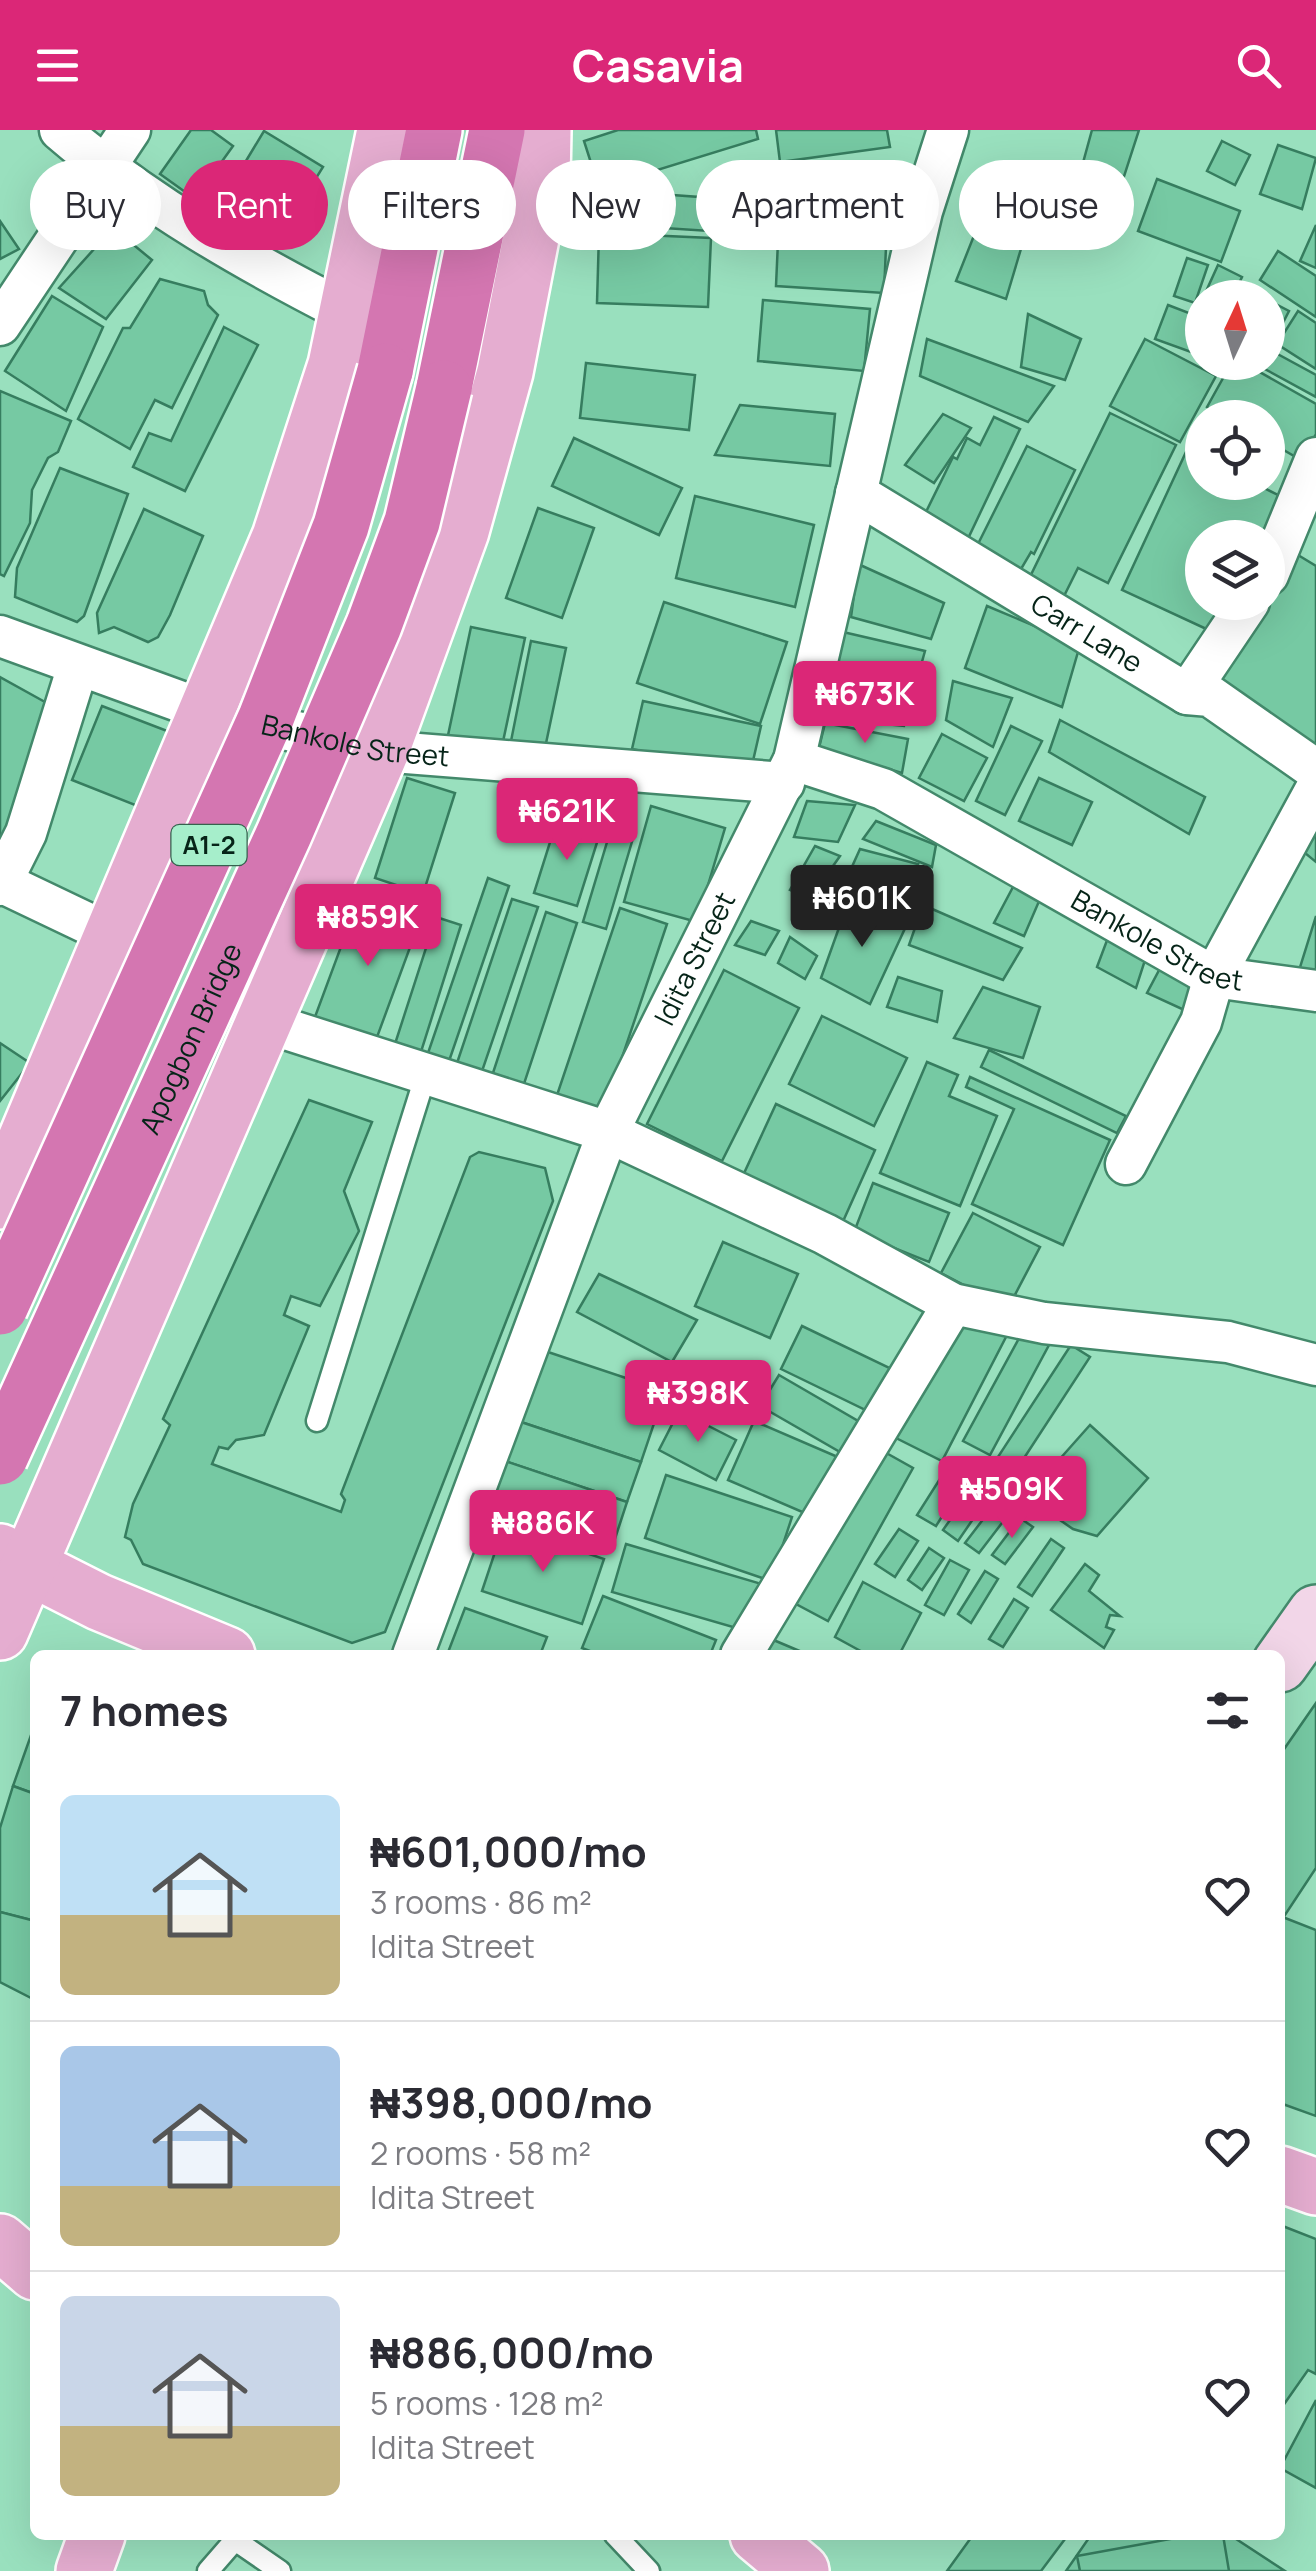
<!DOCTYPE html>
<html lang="en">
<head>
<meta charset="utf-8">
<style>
	:root { --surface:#fff; --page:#f2f2f3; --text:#2b2b33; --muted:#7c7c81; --line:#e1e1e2; --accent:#db2777 }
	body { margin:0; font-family:Manrope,sans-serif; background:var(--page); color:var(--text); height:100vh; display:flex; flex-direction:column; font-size:38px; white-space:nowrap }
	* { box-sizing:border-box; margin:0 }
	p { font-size:32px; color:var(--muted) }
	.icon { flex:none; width:55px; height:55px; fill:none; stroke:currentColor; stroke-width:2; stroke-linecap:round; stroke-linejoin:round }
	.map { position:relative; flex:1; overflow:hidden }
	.panel { position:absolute; left:30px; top:1520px; width:1255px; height:890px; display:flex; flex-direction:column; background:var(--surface); border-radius:15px; box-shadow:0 10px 40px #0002 }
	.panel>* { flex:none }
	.top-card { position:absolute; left:30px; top:30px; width:1258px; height:90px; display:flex; gap:20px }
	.needle { width:65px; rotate:4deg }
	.tools { position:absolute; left:1185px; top:150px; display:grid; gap:20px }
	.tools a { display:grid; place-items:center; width:100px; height:100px; border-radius:50%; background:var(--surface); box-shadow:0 10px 40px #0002; font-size:50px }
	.price { position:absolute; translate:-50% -85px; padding:0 22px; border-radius:10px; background:var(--accent); color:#fff; font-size:32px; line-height:65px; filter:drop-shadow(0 2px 5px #0008) }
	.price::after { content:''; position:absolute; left:50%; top:60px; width:30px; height:22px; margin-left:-15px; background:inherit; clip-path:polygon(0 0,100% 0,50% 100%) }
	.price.on { background:#222; color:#fff }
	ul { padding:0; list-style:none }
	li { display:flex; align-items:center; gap:30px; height:250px; padding:0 30px }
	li+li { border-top:2px solid var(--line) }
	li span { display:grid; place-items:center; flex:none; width:280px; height:200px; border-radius:15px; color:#555 }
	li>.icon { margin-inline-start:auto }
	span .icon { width:120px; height:120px; fill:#fffc; stroke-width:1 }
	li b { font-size:42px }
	h2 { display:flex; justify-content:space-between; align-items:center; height:120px; padding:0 30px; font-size:42px }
	.chip { padding:0 35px; border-radius:45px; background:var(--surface); box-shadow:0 10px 40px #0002; font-size:35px; line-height:90px }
	.chip.on { background:var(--accent); color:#fff }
	header { display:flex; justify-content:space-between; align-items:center; height:130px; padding:0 30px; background:var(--accent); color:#fff; font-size:45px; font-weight:700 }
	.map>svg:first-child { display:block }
	.building { fill:#76c9a3; stroke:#367d5f; stroke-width:2.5 }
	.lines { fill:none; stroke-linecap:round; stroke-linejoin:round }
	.lane-casing { stroke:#43896b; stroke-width:25 }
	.street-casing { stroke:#43896b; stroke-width:45 }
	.secondary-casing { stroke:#43896b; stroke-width:60 }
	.primary-casing { stroke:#fff; stroke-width:60 }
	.highway-casing { stroke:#fff; stroke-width:60 }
	.lane { stroke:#fff; stroke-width:20 }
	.street { stroke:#fff; stroke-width:40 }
	.secondary { stroke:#f2d6e8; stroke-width:55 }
	.primary { stroke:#e5add0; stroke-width:55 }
	.highway { stroke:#d476b1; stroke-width:55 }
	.highway-bridge-casing { stroke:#fff; stroke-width:60; stroke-linecap:butt }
	.highway-bridge { stroke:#d476b1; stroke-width:55 }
	.labels { text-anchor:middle; stroke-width:8; stroke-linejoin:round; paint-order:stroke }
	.shield { fill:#a6eecb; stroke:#36614e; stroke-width:2.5 }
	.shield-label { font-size:25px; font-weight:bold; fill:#062418 }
	.street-label { font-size:28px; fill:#062418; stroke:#a6eecb }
</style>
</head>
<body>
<header><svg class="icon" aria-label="menu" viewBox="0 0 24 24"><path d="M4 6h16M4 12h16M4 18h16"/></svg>Casavia<svg class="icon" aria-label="search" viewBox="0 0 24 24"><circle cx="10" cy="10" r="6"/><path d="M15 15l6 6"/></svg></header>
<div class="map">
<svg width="1316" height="2441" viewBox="0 0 1316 2441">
	<rect width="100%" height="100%" fill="#99e0be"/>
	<!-- building -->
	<g class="building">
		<path d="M191 0H211L233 16 195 69 160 44Z"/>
		<path d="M618 0H756L758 9 599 58 584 11Z"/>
		<path d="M776 0H887L890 17 780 32Z"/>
		<path d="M1092 0H1139L1118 65 1078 51Z"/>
		<path d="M264 1 323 37 275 114 217 79Z"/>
		<path d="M1222 11 1250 25 1235 55 1207 41Z"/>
		<path d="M1278 15 1316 28 1302 79 1260 64Z"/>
		<path d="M772 39 902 47 898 112 768 104Z"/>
		<path d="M1157 49 1240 81 1221 132 1138 101Z"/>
		<path d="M589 59 727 69 725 102 587 93Z"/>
		<path d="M0 91 19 119 0 129Z"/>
		<path d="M1316 95V138L1300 131Z"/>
		<path d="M113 98 152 130 106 189 59 158Z"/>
		<path d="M977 98 1023 112 1006 169 956 151Z"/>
		<path d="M599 103 711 108 708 177 597 173Z"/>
		<path d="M778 111 886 117 884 163 776 156Z"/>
		<path d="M1278 121 1316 146V187L1260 150Z"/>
		<path d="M1187 128 1208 135 1195 173 1174 166Z"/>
		<path d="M1218 135 1242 147 1232 168H1203Z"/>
		<path d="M160 149 204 161 208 175 218 185 172 278 155 270 130 319 78 289 123 198H130Z"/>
		<path d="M52 166 103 197 66 281 5 241Z"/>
		<path d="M763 170 870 179 864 241 758 231Z"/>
		<path d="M1268 170 1289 181 1274 210 1268 207Z"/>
		<path d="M1168 175 1202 188V226L1155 209Z"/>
		<path d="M1298 181 1316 193V239L1277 214Z"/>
		<path d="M1028 184 1081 209 1065 250 1021 237Z"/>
		<path d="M224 197 258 215 185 361 133 337 149 303 171 311Z"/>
		<path d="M927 209 1054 256 1028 292 920 246Z"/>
		<path d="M1145 209 1216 246 1180 312 1110 276Z"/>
		<path d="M1272 221 1316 245V267L1263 238Z"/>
		<path d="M1232 232H1242L1316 274V304L1301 330 1268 311V288H1225L1207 277Z"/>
		<path d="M586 233 695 245 689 300 580 288Z"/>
		<path d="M0 261 71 291 58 322 48 328 32 360 30 393 4 446 0 444Z"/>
		<path d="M740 275 835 284 830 336 715 325Z"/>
		<path d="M1110 283 1176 315 1108 453 1078 438 1061 472 1026 455Z"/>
		<path d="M943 284 971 298 934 353 905 335Z"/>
		<path d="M994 287 1020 299 964 417 923 388 953 327 957 329 967 308 980 315Z"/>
		<path d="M574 308 682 358 659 405 552 356Z"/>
		<path d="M1027 316 1075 340 1034 424 1031 422 1011 456 970 430Z"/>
		<path d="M1186 322 1202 330V352H1252L1280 366 1260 408H1202V472H1230L1215 503 1122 460Z"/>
		<path d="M60 338 128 364 84 486 77 492 15 467 17 438Z"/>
		<path d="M695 366 814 395 795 477 676 448Z"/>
		<path d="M538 378 594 398 562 488 506 468Z"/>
		<path d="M144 379 203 406 170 485 158 507 148 512 114 497 99 503 97 483Z"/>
		<path d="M1298 425 1316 436V628L1212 565Z"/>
		<path d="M858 434 944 473 931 509 851 487Z"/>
		<path d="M664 472 787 512 760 594 637 553Z"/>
		<path d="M987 476 1080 515 1062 577 965 538Z"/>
		<path d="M471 497 525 508 501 621 447 610Z"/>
		<path d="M843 502 925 521 904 596 823 588Z"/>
		<path d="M531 511 566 518 545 618 509 621Z"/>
		<path d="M0 547 54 577 0 732Z"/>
		<path d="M953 551 1012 568 993 617 946 590Z"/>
		<path d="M643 571 761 596 750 644 632 619Z"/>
		<path d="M102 576 175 604 145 679 72 650Z"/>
		<path d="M1060 590 1205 667 1189 704 1049 622Z"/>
		<path d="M825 593 908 609 902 643 819 618Z"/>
		<path d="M1011 596 1042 611 1005 685 976 671Z"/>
		<path d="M942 604 987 628 964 671 919 648Z"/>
		<path d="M407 648 455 663 423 764 375 748Z"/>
		<path d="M1039 648 1092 672 1072 715 1019 691Z"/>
		<path d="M807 671 855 675 838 712 794 707Z"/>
		<path d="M651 676 725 698 697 792 624 772Z"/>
		<path d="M557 690 600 703 577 776 534 763Z"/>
		<path d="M876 691 936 715 932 737 863 709Z"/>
		<path d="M1316 697V732L1299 718Z"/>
		<path d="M611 699 634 705 606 799 583 792Z"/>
		<path d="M815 716 840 726 810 769 790 760Z"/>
		<path d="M860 719 918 734 899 766 846 750Z"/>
		<path d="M488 748 509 756 448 934 427 926Z"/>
		<path d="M1013 757 1040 769 1024 806 994 793Z"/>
		<path d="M362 760 423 782 373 918 312 895Z"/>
		<path d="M850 767 907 794 870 874 821 848Z"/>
		<path d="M512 769 538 777 479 950 454 942Z"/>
		<path d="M923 775 1022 818 1003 850 909 815Z"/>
		<path d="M620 778 667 794 600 993 553 977Z"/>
		<path d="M546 782 577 793 520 966 489 955Z"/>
		<path d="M1316 786V853L1297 847Z"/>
		<path d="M436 787 461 795 420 925 394 917Z"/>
		<path d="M751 791 779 801 765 825 735 815Z"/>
		<path d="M1109 805 1147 824 1136 858 1097 837Z"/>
		<path d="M790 807 817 826 805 849 778 833Z"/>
		<path d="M1165 829 1206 853 1193 884 1147 863Z"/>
		<path d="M724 840 799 878 722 1031 647 994Z"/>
		<path d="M898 847 942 861 937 892 887 877Z"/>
		<path d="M983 857 1040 877 1023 928 954 908Z"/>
		<path d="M822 886 907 928 874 996 789 954Z"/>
		<path d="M0 913 30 933 0 971Z"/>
		<path d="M989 920 1126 986 1117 1003 981 937Z"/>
		<path d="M927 932 958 945 949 966 997 986 960 1076 880 1043Z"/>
		<path d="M970 947 1110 1010 1063 1115 972 1074 1014 979 966 957Z"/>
		<path d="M309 970 372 992 344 1061 359 1101 320 1176 291 1166 284 1185 309 1196 264 1305 236 1310 228 1319 219 1317 212 1334 341 1382 345 1370 341 1364 470 1027 479 1022 545 1038 553 1071 385 1502 352 1513 143 1434 131 1410 125 1407 133 1374 170 1295 163 1289Z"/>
		<path d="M776 974 875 1020 840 1098 740 1052Z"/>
		<path d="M873 1053 949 1083 929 1132 854 1102Z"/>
		<path d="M973 1083 1040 1117 1008 1178 941 1143Z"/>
		<path d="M723 1112 798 1144 770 1208 695 1176Z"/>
		<path d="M599 1144 697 1190 672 1232 577 1182Z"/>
		<path d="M960 1182 1007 1205 942 1331 896 1308Z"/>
		<path d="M802 1196 898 1242 878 1286 781 1239Z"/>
		<path d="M1023 1201 1049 1215 990 1325 963 1311Z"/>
		<path d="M1071 1215 1090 1227 1013 1345 994 1333Z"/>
		<path d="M542 1220 665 1261 641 1332 518 1291Z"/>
		<path d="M779 1245 865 1295 847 1326 760 1276Z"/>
		<path d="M679 1281 736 1310 716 1350 659 1320Z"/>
		<path d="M518 1291 641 1332 627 1372 505 1331Z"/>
		<path d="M754 1291 840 1328 814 1387 728 1350Z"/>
		<path d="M1090 1295 1148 1348 1097 1406 1073 1399 1038 1375 1034 1358Z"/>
		<path d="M881 1320 913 1338 828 1491 796 1474Z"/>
		<path d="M505 1331 627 1372 611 1421 488 1380Z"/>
		<path d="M945 1341 964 1352 936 1396 917 1385Z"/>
		<path d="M666 1345 792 1387 771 1451 645 1408Z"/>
		<path d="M969 1363 984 1373 958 1411 943 1400Z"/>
		<path d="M991 1379 1005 1389 979 1423 965 1413Z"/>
		<path d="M1020 1388 1033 1397 1005 1434 992 1425Z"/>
		<path d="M504 1395 604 1429 582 1494 482 1461Z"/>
		<path d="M899 1399 918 1411 895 1447 875 1434Z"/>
		<path d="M1051 1409 1064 1418 1032 1466 1018 1457Z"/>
		<path d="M626 1414 765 1455 750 1502 612 1462Z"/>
		<path d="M929 1418 944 1428 922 1460 908 1450Z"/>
		<path d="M950 1430 969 1440 944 1485 925 1475Z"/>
		<path d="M1085 1434 1099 1445 1089 1461 1120 1486 1110 1485 1106 1497 1114 1500 1104 1518 1051 1480Z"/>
		<path d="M985 1441 998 1449 971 1493 958 1484Z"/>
		<path d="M863 1452 921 1483 899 1525H868L835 1507Z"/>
		<path d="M603 1466 716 1510 710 1525H600L582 1518Z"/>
		<path d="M1014 1469 1028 1478 1003 1517 989 1509Z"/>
		<path d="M465 1478 547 1507 540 1525H447Z"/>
		<path d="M764 1506 809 1525H757Z"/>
		<path d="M1316 1573V1738L1283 1788 1280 1625Z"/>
		<path d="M35 1594V1664L13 1656Z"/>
		<path d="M13 1656 35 1664V1791L0 1782V1698Z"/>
		<path d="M0 1782 35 1791V1870L0 1852Z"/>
		<path d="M1280 1786 1316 1800V1986L1280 1973Z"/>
		<path d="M1280 2095 1316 2109V2244L1308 2240 1280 2280Z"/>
		<path d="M1316 2270V2358L1280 2338Z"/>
		<path d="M973 2405H1068L1041 2441H947Z"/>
		<path d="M1091 2405H1230L1285 2441H1066Z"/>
		<path d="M1192 2405H1223L1229 2441H1080L1077 2426Z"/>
	</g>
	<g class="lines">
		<!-- lane casing -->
		<g class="lane-casing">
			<g id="lane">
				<path d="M317 1291 426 944"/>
				<path d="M615 2405 649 2441"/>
				<path d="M208 2441 235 2410 280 2441"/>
			</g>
		</g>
		<!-- street casing -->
		<g class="street-casing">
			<g id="street">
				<path d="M60 0C146 74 248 132 348 183"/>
				<path d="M0 195 130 0"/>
				<path id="s1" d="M856 363 1187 564 1210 566 1316 640"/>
				<path d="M1268 445 1316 328"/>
				<path id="s2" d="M0 506 209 582 381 621 784 653"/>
				<path d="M1187 564 1249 472"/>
				<path id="s3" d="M794 630 883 659 1214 847 1316 861"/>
				<path d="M1 752 114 806"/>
				<path d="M0 755 26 703 78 536"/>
				<path d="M264 892 608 1002 825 1104 953 1174 1044 1193 1228 1212 1316 1235"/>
				<path d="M1126 1034 1201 892 1214 847 1316 659"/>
				<path id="s4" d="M413 1525 608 1002 794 630 922 81 948 0"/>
				<path d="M741 1525 953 1174"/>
			</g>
		</g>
		<!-- secondary casing -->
		<g class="secondary-casing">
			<path id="secondary" d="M1280 1534 1316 1483"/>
		</g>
		<!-- primary casing -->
		<g class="primary-casing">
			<g id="primary">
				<path d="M0 1071 280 407 336 235 385 0"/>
				<path d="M0 1422 99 1472 227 1525"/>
				<path d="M0 1502 381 621 461 401 505 242 542 51 543 0"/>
				<path d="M1280 2044 1316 2057"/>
				<path d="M0 2112 35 2142"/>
				<path d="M758 2405 801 2441"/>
				<path d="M84 2441 97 2405"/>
			</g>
		</g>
		<!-- highway casing -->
		<g class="highway-casing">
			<g id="highway">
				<path d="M385 241 434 0"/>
				<path d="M444 258 497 0"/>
			</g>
		</g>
		<!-- lane -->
		<use href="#lane" class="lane"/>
		<!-- street -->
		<use href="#street" class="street"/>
		<!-- secondary -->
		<use href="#secondary" class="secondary"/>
		<!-- primary -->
		<use href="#primary" class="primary"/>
		<!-- highway -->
		<use href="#highway" class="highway"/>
		<!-- highway-bridge casing -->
		<g class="highway-bridge-casing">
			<g id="highway-bridge">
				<path d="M0 1177 266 588 341 396 385 241"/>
				<path id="s5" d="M0 1327 284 704 374 495 412 392 444 258"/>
			</g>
		</g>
		<!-- highway-bridge -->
		<use href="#highway-bridge" class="highway-bridge"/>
	</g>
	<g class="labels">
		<!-- shield labels -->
		<rect class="shield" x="171.5" y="695" width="75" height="40" rx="8"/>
		<g class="shield-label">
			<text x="209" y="724">A1-2</text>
		</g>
		<!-- street labels -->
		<g class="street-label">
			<text dy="10" stroke="none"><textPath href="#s1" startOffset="270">Carr Lane</textPath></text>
			<text dy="10" stroke="none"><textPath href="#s2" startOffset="372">Bankole Street</textPath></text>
			<text dy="10" stroke="none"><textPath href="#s3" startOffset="408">Bankole Street</textPath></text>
			<text dy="10" stroke="none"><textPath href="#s4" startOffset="752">Idita Street</textPath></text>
			<text dy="10" stroke="none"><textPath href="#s5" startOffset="460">Apogbon Bridge</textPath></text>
		</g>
	</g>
</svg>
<div class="tools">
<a><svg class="needle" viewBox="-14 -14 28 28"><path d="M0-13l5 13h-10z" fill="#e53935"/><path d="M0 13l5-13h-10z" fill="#7c7c81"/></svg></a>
<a><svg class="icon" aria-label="locate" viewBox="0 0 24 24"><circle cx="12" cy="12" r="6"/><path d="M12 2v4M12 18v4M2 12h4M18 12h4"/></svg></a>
<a><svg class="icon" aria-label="layers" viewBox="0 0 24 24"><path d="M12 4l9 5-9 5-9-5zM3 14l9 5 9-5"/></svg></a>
</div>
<b class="price" style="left:865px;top:616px">₦673K</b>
<b class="price" style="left:567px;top:733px">₦621K</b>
<b class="price on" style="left:862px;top:820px">₦601K</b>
<b class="price" style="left:368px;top:839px">₦859K</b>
<b class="price" style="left:698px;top:1315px">₦398K</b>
<b class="price" style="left:1012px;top:1411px">₦509K</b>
<b class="price" style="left:543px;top:1445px">₦886K</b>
<div class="top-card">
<a class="chip">Buy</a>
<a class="chip on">Rent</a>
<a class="chip">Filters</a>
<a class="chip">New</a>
<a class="chip">Apartment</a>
<a class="chip">House</a>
</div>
<section class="panel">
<h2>7 homes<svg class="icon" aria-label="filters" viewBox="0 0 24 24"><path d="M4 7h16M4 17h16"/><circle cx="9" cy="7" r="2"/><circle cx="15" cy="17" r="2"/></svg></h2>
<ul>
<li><span style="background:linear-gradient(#bfe0f5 60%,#c2b280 0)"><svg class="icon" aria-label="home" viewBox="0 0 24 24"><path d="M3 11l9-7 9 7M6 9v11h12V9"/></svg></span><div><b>₦601,000/mo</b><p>3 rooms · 86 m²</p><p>Idita Street</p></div><svg class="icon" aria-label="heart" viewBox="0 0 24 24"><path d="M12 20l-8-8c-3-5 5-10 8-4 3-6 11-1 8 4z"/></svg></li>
<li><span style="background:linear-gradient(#a9c7e8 70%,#c2b280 0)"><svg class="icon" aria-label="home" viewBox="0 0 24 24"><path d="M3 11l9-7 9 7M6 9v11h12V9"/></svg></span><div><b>₦398,000/mo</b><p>2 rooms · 58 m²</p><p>Idita Street</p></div><svg class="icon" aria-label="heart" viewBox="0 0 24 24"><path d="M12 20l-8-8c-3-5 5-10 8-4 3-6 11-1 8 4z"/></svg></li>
<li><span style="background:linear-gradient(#c9d6e8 65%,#c2b280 0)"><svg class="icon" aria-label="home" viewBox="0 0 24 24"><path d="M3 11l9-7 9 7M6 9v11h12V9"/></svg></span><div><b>₦886,000/mo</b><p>5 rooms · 128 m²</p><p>Idita Street</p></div><svg class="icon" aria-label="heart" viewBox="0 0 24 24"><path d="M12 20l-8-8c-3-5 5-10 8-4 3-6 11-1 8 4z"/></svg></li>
</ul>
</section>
</div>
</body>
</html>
